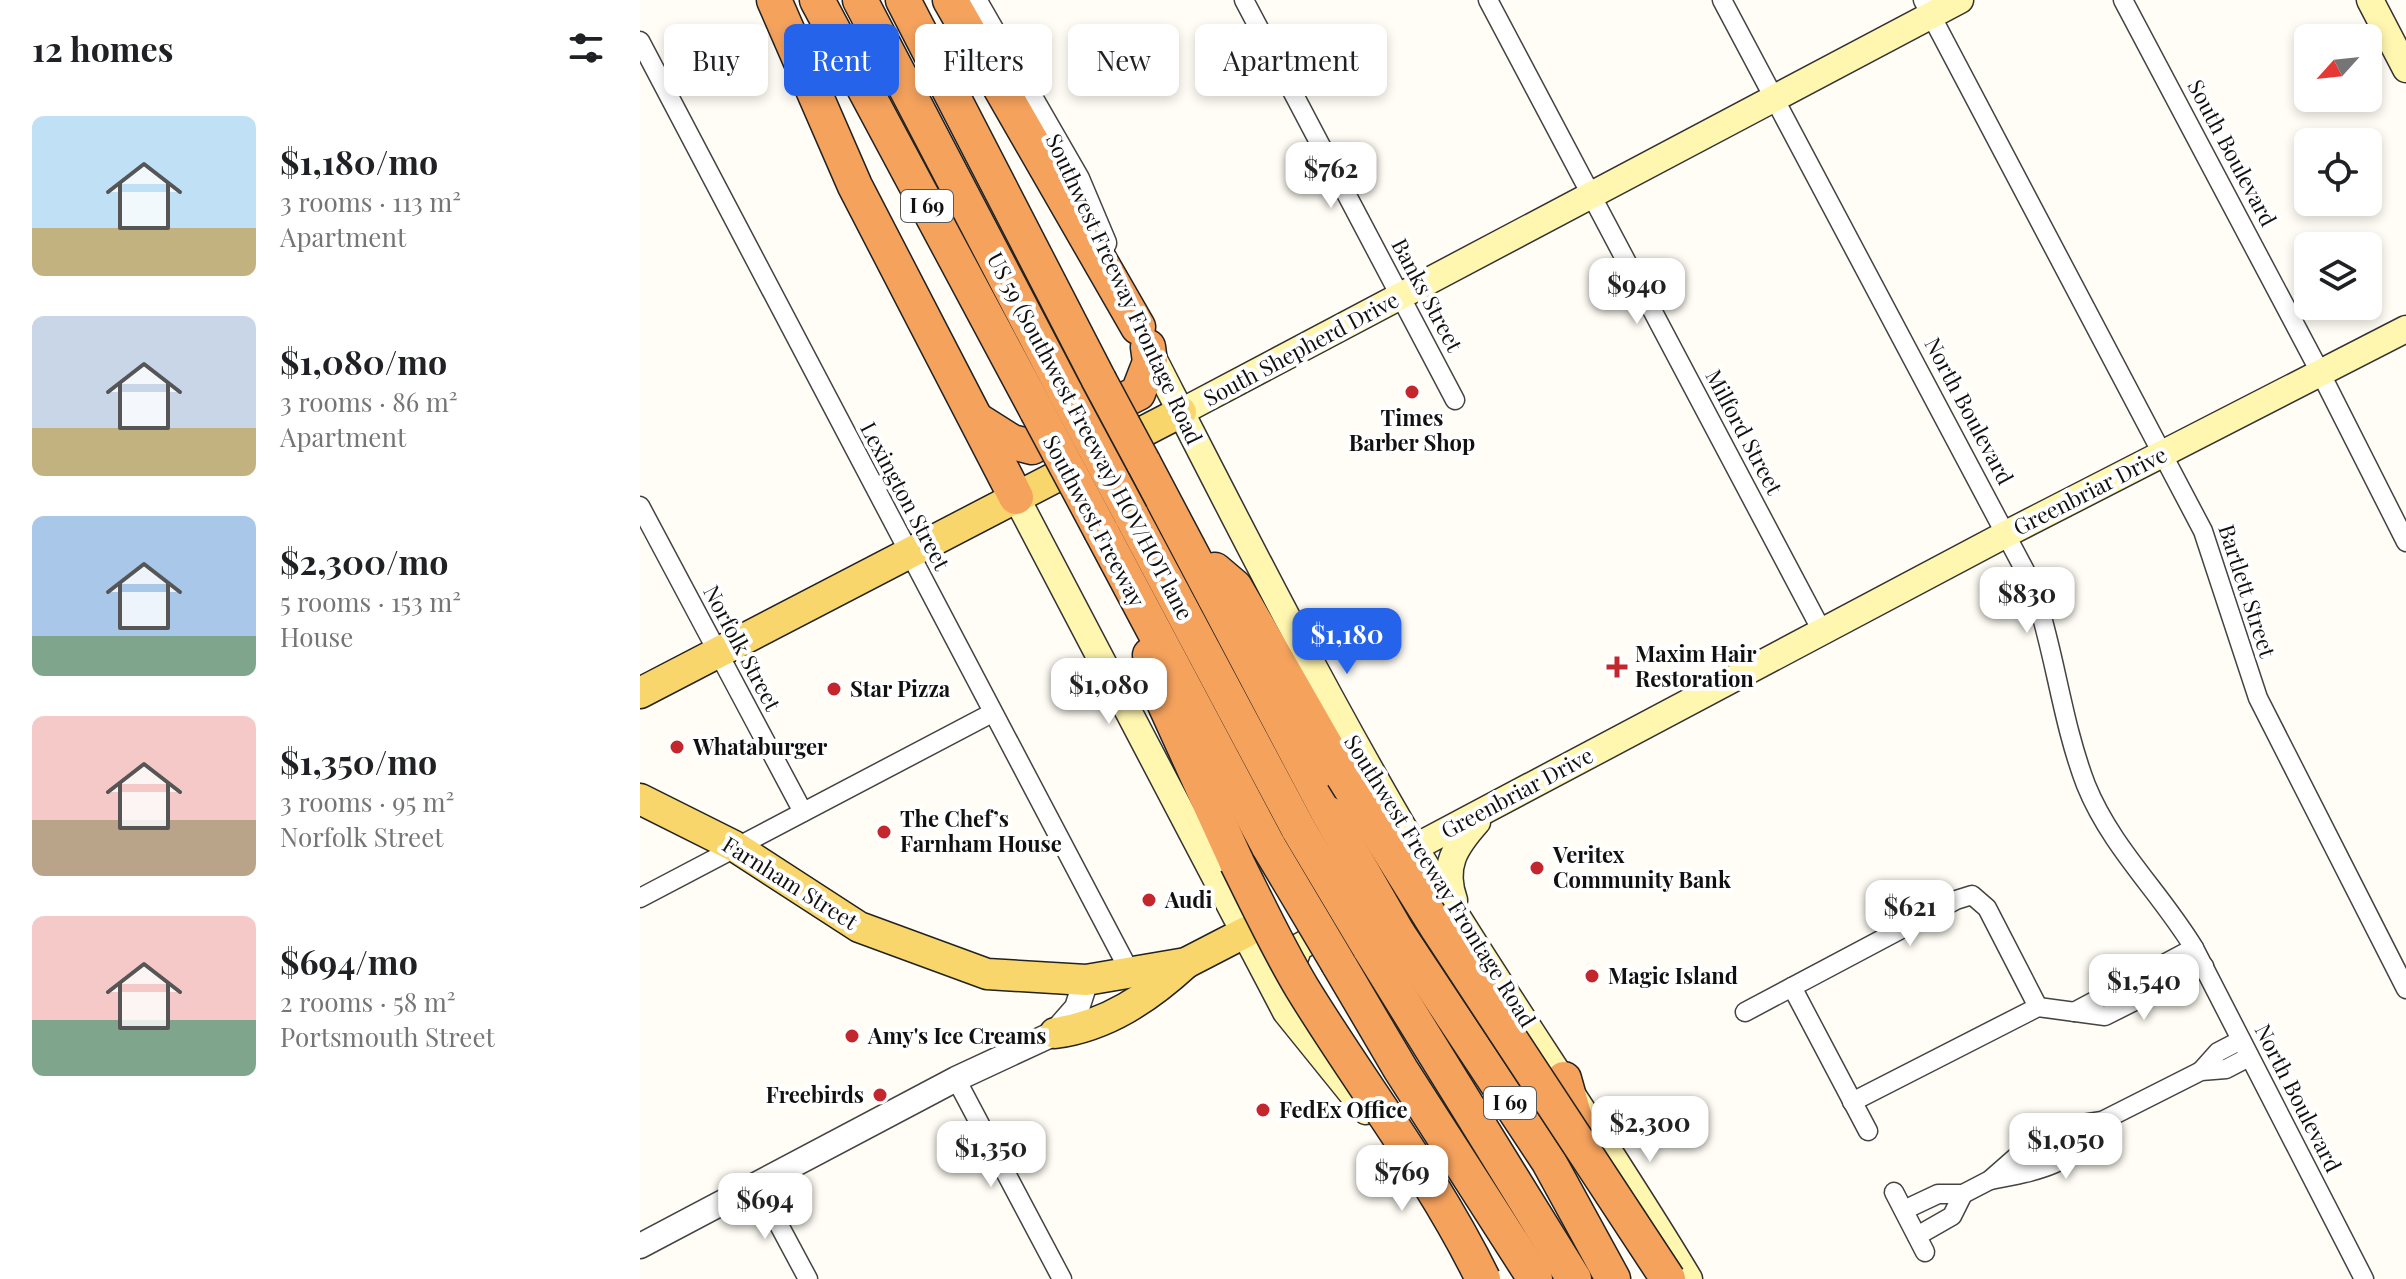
<!DOCTYPE html>
<html lang="en">
<head>
<meta charset="utf-8">
<style>
	:root { --surface:#fff; --page:#f2f2f2; --text:#202124; --muted:#757577; --accent:#2563eb }
	body { margin:0; font-family:"Playfair Display",serif; background:var(--page); color:var(--text); height:100vh; display:flex; flex-direction:column; font-size:30px; white-space:nowrap }
	* { box-sizing:border-box; margin:0 }
	p { font-size:26px; color:var(--muted) }
	.icon { flex:none; width:44px; height:44px; fill:none; stroke:currentColor; stroke-width:2; stroke-linecap:round; stroke-linejoin:round }
	.map { position:relative; flex:1; overflow:hidden }
	.side { display:flex; flex-direction:column; background:var(--surface); width:640px }
	.side>* { flex:none }
	.guide { position:absolute; left:24px; top:24px; width:760px; height:72px; display:flex; gap:16px }
	.needle { width:52px; rotate:243deg }
	.tools { position:absolute; left:1654px; top:24px; display:grid; gap:16px }
	.tools a { display:grid; place-items:center; width:88px; height:88px; border-radius:12px; background:var(--surface); box-shadow:0 4px 12px #0003; font-size:40px }
	.price { position:absolute; translate:-50% -68px; padding:0 18px; border-radius:16px; background:#fff; color:#222; font-size:26px; line-height:52px; filter:drop-shadow(0 2px 4px #0008) }
	.price::after { content:''; position:absolute; left:50%; top:48px; width:24px; height:18px; margin-left:-12px; background:inherit; clip-path:polygon(0 0,100% 0,50% 100%) }
	.price.on { background:var(--accent); color:#fff }
	ul { padding:0; list-style:none }
	li { display:flex; align-items:center; gap:24px; height:200px; padding:0 32px }
	li span { display:grid; place-items:center; flex:none; width:224px; height:160px; border-radius:12px; color:#555 }
	li>.icon { margin-inline-start:auto }
	span .icon { width:96px; height:96px; fill:#fffc; stroke-width:1 }
	li b { font-size:34px }
	h2 { display:flex; justify-content:space-between; align-items:center; height:96px; padding:0 32px; font-size:34px }
	.tag { padding:0 28px; border-radius:12px; background:var(--surface); box-shadow:0 4px 12px #0003; font-size:28px; line-height:72px }
	.tag.on { background:var(--accent); color:#fff }
	main { display:flex; flex:1; min-height:0 }
	.map>svg:first-child { display:block }
	.lines { fill:none; stroke-linecap:round; stroke-linejoin:round }
	.minor-casing { stroke:#444; stroke-width:21 }
	.tertiary-casing { stroke:#444; stroke-width:27 }
	.secondary-casing { stroke:#333; stroke-width:29 }
	.primary-casing { stroke:#222; stroke-width:33 }
	.motorway-casing { stroke:#222; stroke-width:37 }
	.minor { stroke:#fff; stroke-width:18 }
	.tertiary { stroke:#fff; stroke-width:24 }
	.secondary { stroke:#fff6b0; stroke-width:26 }
	.primary { stroke:#f9d66b; stroke-width:30 }
	.motorway { stroke:#f5a25d; stroke-width:34 }
	.motorway-bridge-casing { stroke:#222; stroke-width:37; stroke-linecap:butt }
	.motorway-bridge { stroke:#f5a25d; stroke-width:34 }
	.poi-dot { fill:#c4262e; stroke:#fff; stroke-width:3 }
	.labels { text-anchor:middle; stroke-width:8; stroke-linejoin:round; paint-order:stroke }
	.shield { fill:#fff; stroke:#585858; stroke-width:2 }
	.shield-label { font-size:20px; font-weight:bold; fill:#111 }
	.street-label { font-size:22px; fill:#111; stroke:#fff }
	.poi-label { font-size:22px; font-weight:bold; fill:#111; stroke:#fff; text-anchor:start }
</style>
</head>
<body>
<main>
<section class="side">
<h2>12 homes<svg class="icon" aria-label="filters" viewBox="0 0 24 24"><path d="M4 7h16M4 17h16"/><circle cx="9" cy="7" r="2"/><circle cx="15" cy="17" r="2"/></svg></h2>
<ul>
<li><span style="background:linear-gradient(#bfe0f5 70%,#c2b280 0)"><svg class="icon" aria-label="home" viewBox="0 0 24 24"><path d="M3 11l9-7 9 7M6 9v11h12V9"/></svg></span><div><b>$1,180/mo</b><p>3 rooms · 113 m²</p><p>Apartment</p></div></li>
<li><span style="background:linear-gradient(#c9d6e8 70%,#c2b280 0)"><svg class="icon" aria-label="home" viewBox="0 0 24 24"><path d="M3 11l9-7 9 7M6 9v11h12V9"/></svg></span><div><b>$1,080/mo</b><p>3 rooms · 86 m²</p><p>Apartment</p></div></li>
<li><span style="background:linear-gradient(#a9c7e8 75%,#7fa58c 0)"><svg class="icon" aria-label="home" viewBox="0 0 24 24"><path d="M3 11l9-7 9 7M6 9v11h12V9"/></svg></span><div><b>$2,300/mo</b><p>5 rooms · 153 m²</p><p>House</p></div></li>
<li><span style="background:linear-gradient(#f6c9c9 65%,#b9a48a 0)"><svg class="icon" aria-label="home" viewBox="0 0 24 24"><path d="M3 11l9-7 9 7M6 9v11h12V9"/></svg></span><div><b>$1,350/mo</b><p>3 rooms · 95 m²</p><p>Norfolk Street</p></div></li>
<li><span style="background:linear-gradient(#f6c9c9 65%,#7fa58c 0)"><svg class="icon" aria-label="home" viewBox="0 0 24 24"><path d="M3 11l9-7 9 7M6 9v11h12V9"/></svg></span><div><b>$694/mo</b><p>2 rooms · 58 m²</p><p>Portsmouth Street</p></div></li>
</ul>
</section>
<div class="map">
<svg width="1766" height="1279" viewBox="0 0 1766 1279">
	<rect width="100%" height="100%" fill="#fffdf5"/>
	<g class="lines">
		<!-- minor casing -->
		<g class="minor-casing">
			<g id="minor">
				<path d="M604 0 815 400"/>
				<path d="M848 0 1183 633"/>
				<path d="M1082 0 1392 584C1415 650 1421 720 1446 785 1471 847 1520 892 1554 948L1724 1279"/>
				<path d="M1283 0 1563 531 1618 698 1766 989"/>
				<path d="M1483 0 1680 372 1766 542"/>
				<path d="M0 41 490 972"/>
				<path d="M0 506 163 812"/>
				<path d="M0 898 352 713"/>
				<path d="M1152 987 1228 1131"/>
				<path d="M1105 1012 1316 900 1332 895 1347 908 1398 1007"/>
				<path d="M1434 1012 1554 948"/>
				<path d="M1561 1071 1578 1052 1601 1040"/>
				<path d="M316 1079 422 1279"/>
				<path d="M1212 1102 1398 1007 1465 1016 1564 966"/>
				<path d="M1350 1180C1394 1172 1439 1164 1462 1121"/>
				<path d="M117 1184 168 1279"/>
				<path d="M1254 1192 1285 1252"/>
				<path d="M1264 1210 1298 1194H1323L1350 1180 1391 1144 1423 1127 1462 1121 1561 1071 1586 1069 1609 1057"/>
				<path d="M1277 1236 1312 1216 1323 1194"/>
			</g>
		</g>
		<!-- tertiary casing -->
		<g class="tertiary-casing">
			<g id="tertiary">
				<path d="M334 0 437 179 464 243"/>
				<path d="M0 1246 316 1079 415 1033 437 1008 446 980"/>
			</g>
		</g>
		<!-- secondary casing -->
		<g class="secondary-casing">
			<g id="secondary">
				<path d="M1730 0 1766 69"/>
				<path d="M507 346C593 514 678 683 774 846 861 993 961 1132 1049 1279"/>
				<path d="M541 412 1320 0"/>
				<path d="M376 497 646 1012 726 1111"/>
				<path d="M738 867 1368 533 1766 329"/>
				<path d="M814 900C802 866 815 847 837 822"/>
				<path d="M647 979 659 947 754 895 792 898"/>
			</g>
		</g>
		<!-- primary casing -->
		<g class="primary-casing">
			<g id="primary">
				<path d="M0 693 541 412"/>
				<path d="M0 799 94 846 219 927 347 974 446 980 546 963 606 932"/>
				<path d="M415 1033C467 1026 509 997 546 963"/>
			</g>
		</g>
		<!-- motorway casing -->
		<g class="motorway-casing">
			<g id="motorway">
				<path d="M134 0 215 186 376 497"/>
				<path d="M177 0 397 411"/>
				<path d="M220 0 426 394"/>
				<path d="M263 0 459 380"/>
				<path d="M310 0 498 327"/>
				<path d="M337 420 372 442 392 447 498 393 510 362 508 347"/>
				<path d="M503 462 689 814"/>
				<path d="M491 515 659 830"/>
				<path d="M461 531 629 847"/>
				<path d="M575 570 595 587 703 776"/>
				<path d="M510 655 517 687 597 863"/>
				<path d="M757 932 909 1162 973 1279"/>
				<path d="M729 947 934 1279"/>
				<path d="M698 963 761 1070 895 1279"/>
				<path d="M924 1079 934 1115 947 1140"/>
			</g>
		</g>
		<!-- minor -->
		<use href="#minor" class="minor"/>
		<!-- tertiary -->
		<use href="#tertiary" class="tertiary"/>
		<!-- secondary -->
		<use href="#secondary" class="secondary"/>
		<!-- primary -->
		<use href="#primary" class="primary"/>
		<!-- motorway -->
		<use href="#motorway" class="motorway"/>
		<!-- motorway-bridge casing -->
		<g class="motorway-bridge-casing">
			<g id="motorway-bridge">
				<path d="M459 380 503 462"/>
				<path d="M426 394 491 515"/>
				<path d="M397 411 461 531"/>
				<path d="M703 776 798 929 1028 1279"/>
				<path d="M689 814 757 932"/>
				<path d="M659 830 729 947"/>
				<path d="M629 847 698 963"/>
				<path d="M597 863C618 905 638 948 662 988 722 1086 792 1175 843 1279"/>
			</g>
		</g>
		<!-- motorway-bridge -->
		<use href="#motorway-bridge" class="motorway-bridge"/>
	</g>
	<!-- markers -->
	<g class="poi-dot">
		<circle cx="772" cy="392" r="8"/>
		<path d="M973 655h8v8h8v8h-8v8h-8v-8h-8v-8h8z"/>
		<circle cx="194" cy="689" r="8"/>
		<circle cx="37" cy="747" r="8"/>
		<circle cx="244" cy="832" r="8"/>
		<circle cx="897" cy="868" r="8"/>
		<circle cx="509" cy="900" r="8"/>
		<circle cx="952" cy="976" r="8"/>
		<circle cx="212" cy="1036" r="8"/>
		<circle cx="240" cy="1095" r="8"/>
		<circle cx="623" cy="1110" r="8"/>
	</g>
	<g class="labels">
		<!-- shield labels -->
		<g class="shield">
			<rect x="261" y="190" width="52" height="32" rx="6"/>
			<rect x="844" y="1087" width="52" height="32" rx="6"/>
		</g>
		<g class="shield-label">
			<text x="287" y="213">I 69</text>
			<text x="870" y="1110">I 69</text>
		</g>
		<!-- street labels -->
		<g class="street-label">
			<text transform="translate(1592 153) rotate(62)" y="8">South Boulevard</text>
			<text transform="translate(484 289) rotate(65)" y="8">Southwest Freeway Frontage Road</text>
			<text transform="translate(787 295) rotate(62)" y="8">Banks Street</text>
			<text transform="translate(661 349) rotate(-28)" y="8">South Shepherd Drive</text>
			<text transform="translate(1329 411) rotate(62)" y="8">North Boulevard</text>
			<text transform="translate(1104 432) rotate(62)" y="8">Milford Street</text>
			<text transform="translate(450 436) rotate(62)" y="8">US 59 (Southwest Freeway) HOV/HOT lane</text>
			<text transform="translate(1450 491) rotate(-27)" y="8">Greenbriar Drive</text>
			<text transform="translate(265 496) rotate(62)" y="8">Lexington Street</text>
			<text transform="translate(454 521) rotate(62)" y="8">Southwest Freeway</text>
			<text transform="translate(1607 591) rotate(72)" y="8">Bartlett Street</text>
			<text transform="translate(102 648) rotate(62)" y="8">Norfolk Street</text>
			<text transform="translate(877 793) rotate(-28)" y="8">Greenbriar Drive</text>
			<text transform="translate(800 881) rotate(58)" y="8">Southwest Freeway Frontage Road</text>
			<text transform="translate(150 883) rotate(32)" y="8">Farnham Street</text>
			<text transform="translate(1658 1098) rotate(63)" y="8">North Boulevard</text>
		</g>
		<!-- poi labels -->
		<g class="poi-label">
			<text x="772" y="426" text-anchor="middle">Times<tspan x="772" dy="25">Barber Shop</tspan></text>
			<text x="995" y="662">Maxim Hair<tspan x="995" dy="25">Restoration</tspan></text>
			<text x="210" y="697">Star Pizza</text>
			<text x="53" y="755">Whataburger</text>
			<text x="260" y="827">The Chef’s<tspan x="260" dy="25">Farnham House</tspan></text>
			<text x="913" y="863">Veritex<tspan x="913" dy="25">Community Bank</tspan></text>
			<text x="525" y="908">Audi</text>
			<text x="968" y="984">Magic Island</text>
			<text x="228" y="1044">Amy's Ice Creams</text>
			<text x="224" y="1103" text-anchor="end">Freebirds</text>
			<text x="639" y="1118">FedEx Office</text>
		</g>
	</g>
</svg>
<div class="tools">
<a><svg class="needle" viewBox="-14 -14 28 28"><path d="M0-13l5 13h-10z" fill="#e53935"/><path d="M0 13l5-13h-10z" fill="#757577"/></svg></a>
<a><svg class="icon" aria-label="locate" viewBox="0 0 24 24"><circle cx="12" cy="12" r="6"/><path d="M12 2v4M12 18v4M2 12h4M18 12h4"/></svg></a>
<a><svg class="icon" aria-label="layers" viewBox="0 0 24 24"><path d="M12 4l9 5-9 5-9-5zM3 14l9 5 9-5"/></svg></a>
</div>
<b class="price" style="left:691px;top:210px">$762</b>
<b class="price" style="left:997px;top:326px">$940</b>
<b class="price" style="left:1387px;top:635px">$830</b>
<b class="price on" style="left:707px;top:676px">$1,180</b>
<b class="price" style="left:469px;top:726px">$1,080</b>
<b class="price" style="left:1270px;top:948px">$621</b>
<b class="price" style="left:1504px;top:1022px">$1,540</b>
<b class="price" style="left:1010px;top:1164px">$2,300</b>
<b class="price" style="left:1426px;top:1181px">$1,050</b>
<b class="price" style="left:351px;top:1189px">$1,350</b>
<b class="price" style="left:762px;top:1213px">$769</b>
<b class="price" style="left:125px;top:1241px">$694</b>
<div class="guide">
<a class="tag">Buy</a>
<a class="tag on">Rent</a>
<a class="tag">Filters</a>
<a class="tag">New</a>
<a class="tag">Apartment</a>
</div>
</div>
</main>
</body>
</html>
